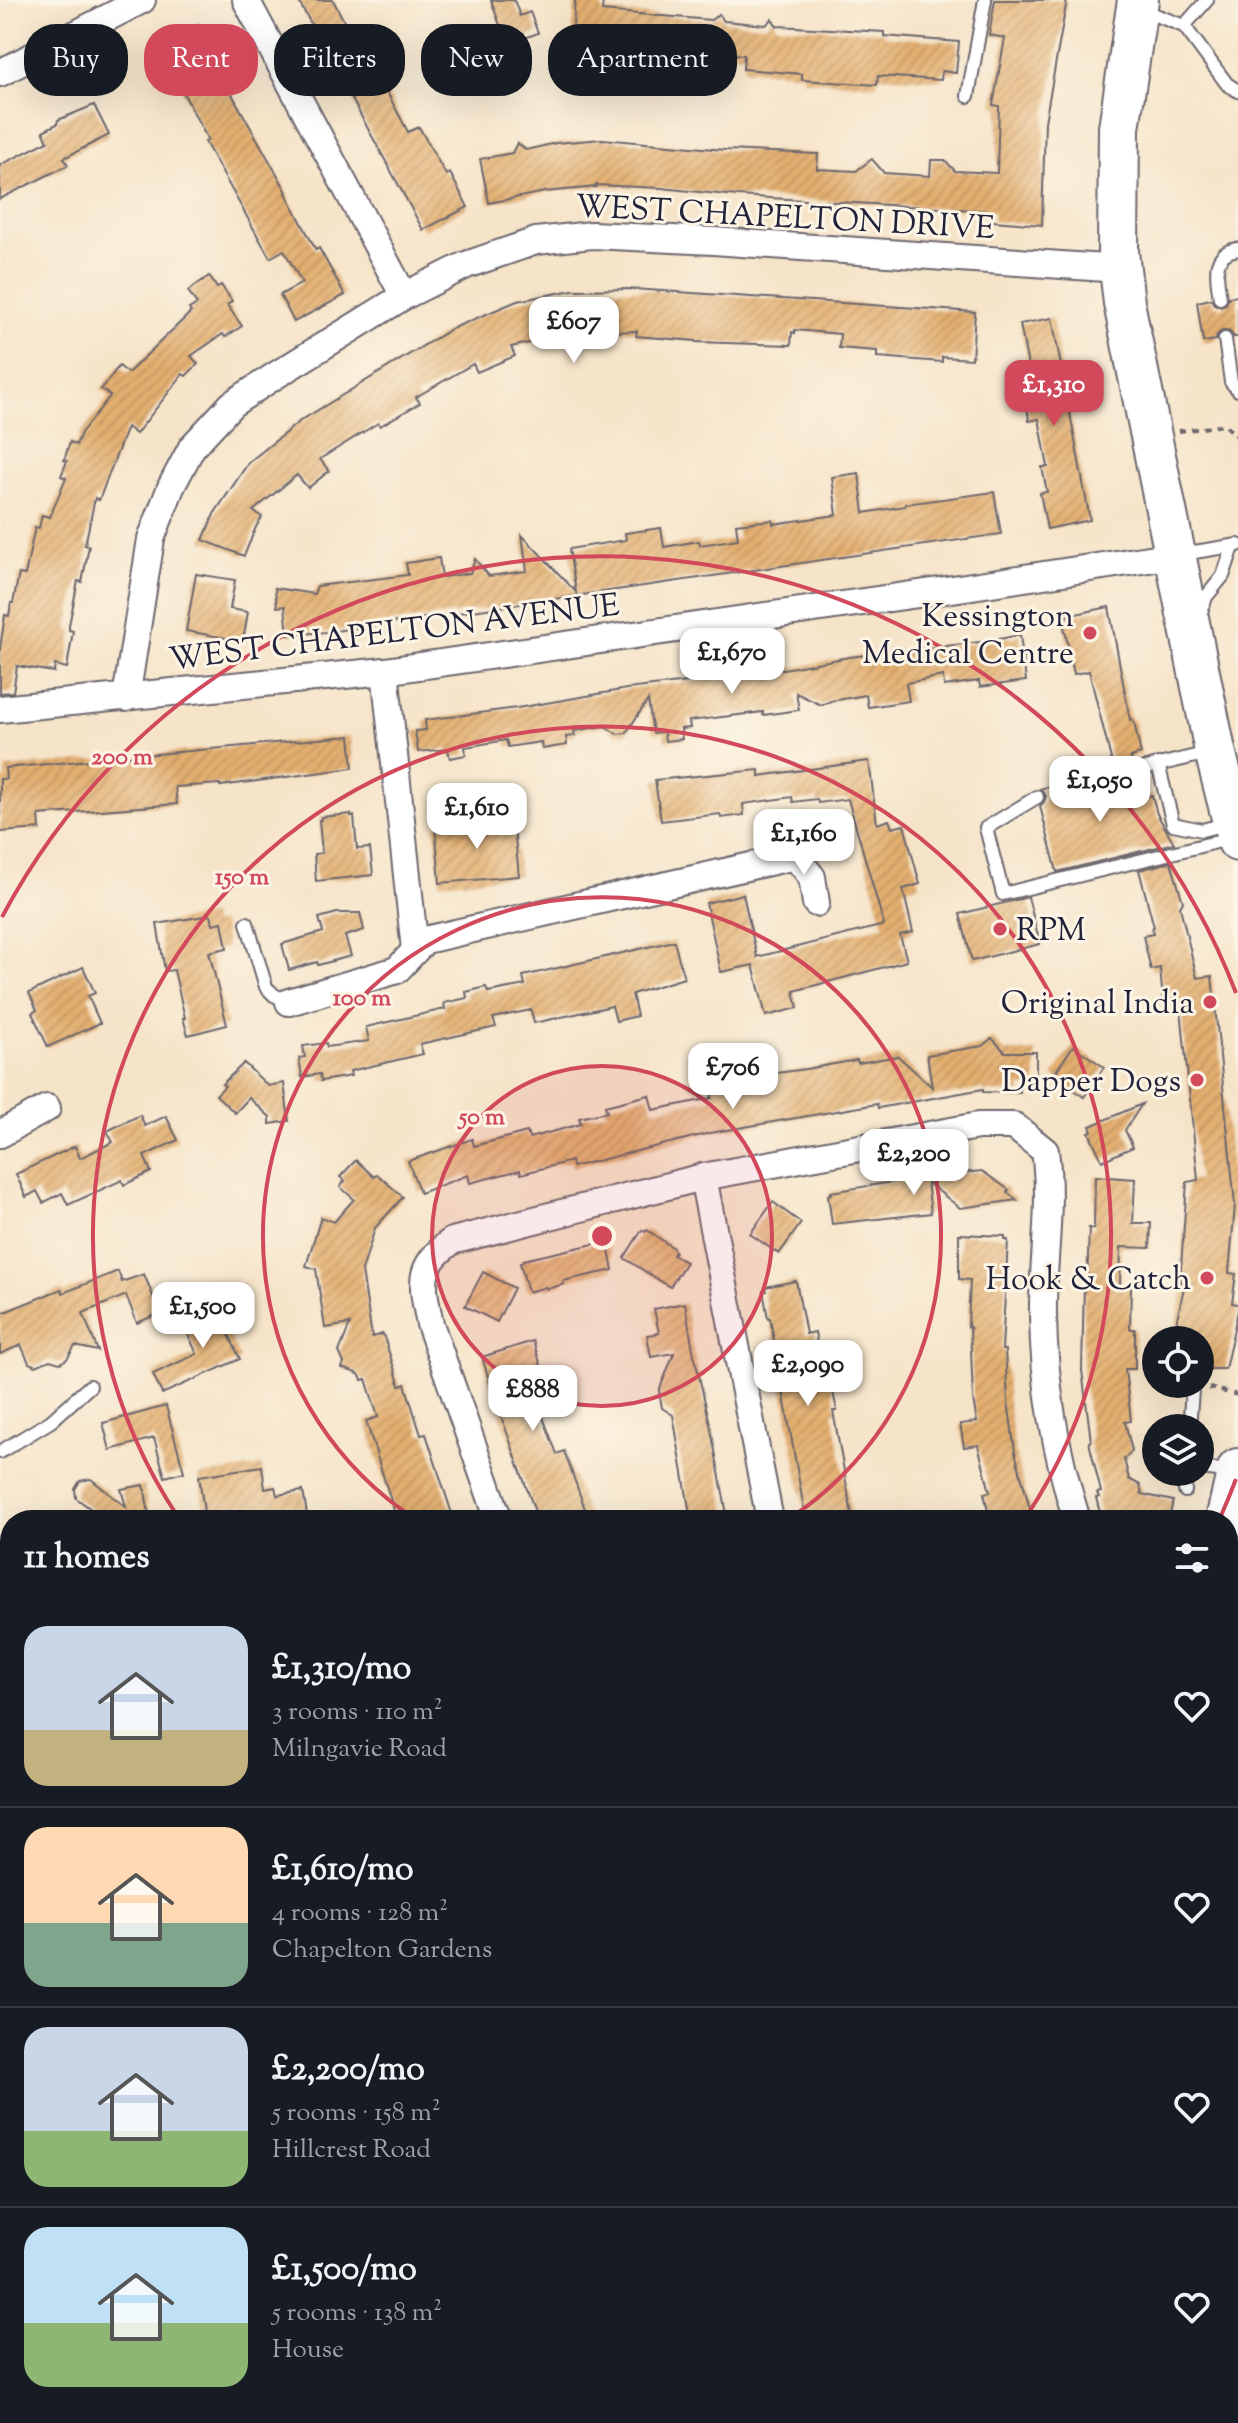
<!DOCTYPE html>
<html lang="en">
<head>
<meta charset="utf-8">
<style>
	:root { --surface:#171b24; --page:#242831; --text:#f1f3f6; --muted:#9ea1a6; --line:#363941; --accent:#d1495b }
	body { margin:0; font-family:"Sorts Mill Goudy",serif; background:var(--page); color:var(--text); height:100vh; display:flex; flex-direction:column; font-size:30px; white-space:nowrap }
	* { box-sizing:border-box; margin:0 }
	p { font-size:26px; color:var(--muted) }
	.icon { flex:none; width:44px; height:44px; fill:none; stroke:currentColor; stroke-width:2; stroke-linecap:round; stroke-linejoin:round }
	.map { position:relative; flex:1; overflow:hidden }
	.panel { position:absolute; left:0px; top:1510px; width:1238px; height:914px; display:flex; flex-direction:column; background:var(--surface); border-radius:32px 32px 0 0; box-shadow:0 8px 32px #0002 }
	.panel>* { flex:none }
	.top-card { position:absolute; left:24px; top:24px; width:800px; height:72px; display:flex; gap:16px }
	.tools { position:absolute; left:1142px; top:1326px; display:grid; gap:16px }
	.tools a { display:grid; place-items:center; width:72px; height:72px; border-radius:50%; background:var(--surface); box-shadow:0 8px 32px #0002; font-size:40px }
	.price { position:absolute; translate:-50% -68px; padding:0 18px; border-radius:16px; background:#fff; color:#222; font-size:26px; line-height:52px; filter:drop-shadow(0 2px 4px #0008) }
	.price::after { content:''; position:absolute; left:50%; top:48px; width:24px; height:18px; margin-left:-12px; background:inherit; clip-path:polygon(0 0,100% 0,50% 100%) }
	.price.selected { background:var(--accent); color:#fff }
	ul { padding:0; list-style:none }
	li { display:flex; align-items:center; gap:24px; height:200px; padding:0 24px }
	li+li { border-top:2px solid var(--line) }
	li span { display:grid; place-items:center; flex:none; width:224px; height:160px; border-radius:24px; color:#555 }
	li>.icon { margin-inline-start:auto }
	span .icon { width:96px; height:96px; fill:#fffc; stroke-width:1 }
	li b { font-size:34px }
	h2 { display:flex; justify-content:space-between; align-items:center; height:96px; padding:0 24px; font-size:34px }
	.chip { padding:0 28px; border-radius:32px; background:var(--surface); box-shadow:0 8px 32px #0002; font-size:28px; line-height:72px }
	.chip.selected { background:var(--accent); color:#fff }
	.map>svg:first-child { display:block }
	.grass { fill:url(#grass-tufts); stroke:#66704e; stroke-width:2 }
	.building { fill:url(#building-hatch) }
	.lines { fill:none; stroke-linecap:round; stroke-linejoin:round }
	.lane-casing { stroke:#6c666d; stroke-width:16 }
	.street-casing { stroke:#6c666d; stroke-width:30 }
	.primary-casing { stroke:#6c666d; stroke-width:44 }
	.path { stroke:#6c666d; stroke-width:4; stroke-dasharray:6 6; stroke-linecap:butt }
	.lane { stroke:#fff; stroke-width:12 }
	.street { stroke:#fff; stroke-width:26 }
	.primary { stroke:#fff; stroke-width:40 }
	.ring { fill:none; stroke:#d1495b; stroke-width:4 }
	.poi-dot { fill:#d1495b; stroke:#fcf5e5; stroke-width:3 }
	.labels { text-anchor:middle; stroke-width:6; stroke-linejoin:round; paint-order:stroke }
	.street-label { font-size:32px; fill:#22223b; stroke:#fcf5e5 }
	.poi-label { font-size:32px; fill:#22223b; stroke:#fcf5e5; text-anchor:end }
	.centre { fill:#d1495b; stroke:#fcf5e5; stroke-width:4 }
	.ring-label { font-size:24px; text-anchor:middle; font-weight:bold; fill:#d1495b; stroke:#fcf5e5; stroke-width:6; stroke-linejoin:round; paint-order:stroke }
</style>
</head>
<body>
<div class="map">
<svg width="1238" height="2423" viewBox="0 0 1238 2423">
	<defs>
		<pattern id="grass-tufts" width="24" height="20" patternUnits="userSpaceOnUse" patternTransform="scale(2)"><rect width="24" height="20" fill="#abbe61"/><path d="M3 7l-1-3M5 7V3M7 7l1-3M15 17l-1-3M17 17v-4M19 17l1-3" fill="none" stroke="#8b9a51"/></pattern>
		<pattern id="building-hatch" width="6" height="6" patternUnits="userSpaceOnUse" patternTransform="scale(2)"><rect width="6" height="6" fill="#e3af6f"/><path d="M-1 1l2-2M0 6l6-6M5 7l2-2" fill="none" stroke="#c29661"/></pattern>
	</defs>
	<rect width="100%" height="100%" fill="#fcf5e5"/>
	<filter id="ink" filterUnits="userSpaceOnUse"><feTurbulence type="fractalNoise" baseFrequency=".0125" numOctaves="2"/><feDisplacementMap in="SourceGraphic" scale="16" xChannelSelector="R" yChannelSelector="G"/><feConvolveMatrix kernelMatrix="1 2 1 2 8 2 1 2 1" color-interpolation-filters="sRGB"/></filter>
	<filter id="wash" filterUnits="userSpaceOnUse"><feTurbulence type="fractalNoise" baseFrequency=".006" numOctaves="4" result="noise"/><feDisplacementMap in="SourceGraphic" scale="32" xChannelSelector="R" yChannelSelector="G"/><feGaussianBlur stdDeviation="1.8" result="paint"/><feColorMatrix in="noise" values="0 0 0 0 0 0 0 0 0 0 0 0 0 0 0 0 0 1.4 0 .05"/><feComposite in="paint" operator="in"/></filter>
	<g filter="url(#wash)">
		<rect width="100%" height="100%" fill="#f6e4c9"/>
		<!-- grass -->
		<path class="grass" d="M1048 2414H1143L1132 2423H1046Z"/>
		<g id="blocks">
			<!-- building -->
			<g class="building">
				<path d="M298 0H333L373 77 378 75 408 132 419 127 446 175 450 173 468 207 423 230Z"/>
				<path d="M491 0H514L520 16 530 12 538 33 507 45Z"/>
				<path d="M575 0H603L602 11 711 20 719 14 724 21 766 25 772 19 777 26 884 32V36L959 42 956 73 942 71 941 80 878 76 877 85 802 80V74L743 69 744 55 670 49 669 60 632 58 633 45 572 41Z"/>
				<path d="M995 0H1067L1045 122 1042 225 993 221 994 213 991 211 738 196 661 188 596 185V187L545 192 489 203 480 159 512 153 517 143 526 150 556 143 602 139 725 150 818 154 817 169 856 171 872 159 884 173 930 176 931 160H945L955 171 997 173 999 106 993 105 1005 38 989 35Z"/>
				<path d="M199 25 234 98 287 192 286 193 316 250 319 248 345 295 294 322 280 295 302 283 284 250 270 258 205 142 208 140 177 81 172 84 165 71 161 73 152 58 161 53 158 47Z"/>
				<path d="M94 105 109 135 64 158 68 165 0 199V165L48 141 43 131 57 124 58 120Z"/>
				<path d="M209 276 217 288 221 285 232 301 227 305 242 326 225 337 223 334 191 356 198 364 186 376 183 374 136 434 127 427 99 500 95 498 85 545 89 546 86 562 82 582 78 581 69 625V630L73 631 67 668 55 665 54 672 17 666 13 692 0 693V648L5 615 9 616 11 603H13L19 574 25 575 35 527 39 528 42 515 50 517 66 478 61 476 67 461 64 460 70 442 76 445 81 433 110 396 101 389 119 366 128 373 191 312 189 309 197 304 188 291Z"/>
				<path d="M633 289 975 312 972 359 942 357V362L877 357V351L839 348 840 334 795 330V333L792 332 791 345 696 342V341L636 336 637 331 576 333 511 347 515 356 477 372 473 364 416 397 420 403 380 426 378 423 320 459 329 471 308 488 297 475 253 511 262 517 256 527 244 556 203 540 214 514 249 462 300 421 451 329 517 301 573 290Z"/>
				<path d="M1238 296V337H1234L1229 331 1223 330 1217 335 1216 340 1203 342 1197 302 1211 299 1214 304 1221 307 1226 304 1229 297Z"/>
				<path d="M1052 318 1090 520 1047 529 1040 493 1047 492 1042 467H1048L1039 419 1029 421 1026 399 1034 397 1020 324Z"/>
				<path d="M859 473 864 513 905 506V504L994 492 1001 534 328 632 288 635 285 606 277 607 275 588 314 594 317 586 408 575 406 563 439 558 442 577 470 573 475 559 489 576 527 571 522 535 576 592 569 549 626 540 625 533 661 528 664 547 699 541 700 545 738 539 736 524 773 520V524L837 515 832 477Z"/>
				<path d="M196 574 235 580 230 609 248 612 243 641 186 631Z"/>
				<path d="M1109 607 1130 720 1132 719 1134 722 1141 754 1131 757 1132 762 1113 767 1089 671 1074 674 1062 617Z"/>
				<path d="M1020 635 1026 681 980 687 979 681 944 686 943 676 906 683 909 701 868 707 866 695 831 701 821 705 796 693 799 710 763 715V712L689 721 690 728 681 729 682 739 665 741 664 732 653 733 648 700 626 733 617 734 605 726 574 731 575 736 566 737 567 745 542 749 541 742 508 747 506 740 465 747 466 755 450 758 448 749 418 752 415 731 426 730 425 720 517 708 627 689 757 674 849 657 989 641Z"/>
				<path d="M350 736 353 768 220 786V784L175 787 177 804 39 815 40 829 0 832V779H6L5 768Z"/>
				<path d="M869 761 877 824 889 820 892 828 904 825 920 884 903 889 913 932 900 935 907 961 794 991 798 1008 766 1016 753 965 721 972 706 903 743 894 757 957 884 925 848 799 818 803 817 799 793 802 792 797 743 804 744 815 721 818 720 814 661 821 655 780 759 770V776Z"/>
				<path d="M1137 780 1142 798 1152 795 1157 814 1174 843 1057 872 1040 806 1044 802 1046 796 1040 789 1068 781 1069 791 1077 794Z"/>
				<path d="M351 814V816H354L357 849 370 848 373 875 316 881 314 854 322 853 319 820H321V817Z"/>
				<path d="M513 818 519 876 440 883 435 826Z"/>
				<path d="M1171 862 1183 902 1180 907 1197 978 1212 976 1235 1205 1229 1273 1236 1274 1232 1303 1238 1304V1311L1225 1369H1200V1340H1175L1177 1319 1185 1283 1180 1282 1187 1182 1198 1180 1180 999 1163 1001 1160 968 1151 970 1143 936 1153 934 1152 928 1154 927 1139 870Z"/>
				<path d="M1028 897 1040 944 972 961 960 914Z"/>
				<path d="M337 913H360L364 930 345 936 351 956 318 965 317 962 289 970 282 944 323 932 319 918Z"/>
				<path d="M211 915 213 924 222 922 227 948 209 952 227 1025 188 1035 183 1018H185L174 970 165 971 157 924Z"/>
				<path d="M674 941 684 978 632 994 637 1016 616 1021 612 1006 534 1023 531 1010 493 1018 496 1027 420 1044 423 1054 350 1071 351 1076 321 1081 320 1074 302 1077 299 1058 305 1057 303 1046 326 1043 327 1047 369 1041 366 1027 445 1009 444 1003 467 998 466 992 486 987 488 992 525 985 523 976Z"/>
				<path d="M83 967 95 993 88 996 100 1023 48 1047 32 1013 37 1010 29 993Z"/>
				<path d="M992 1038 1005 1052H1036V1087H1020V1093L983 1092V1089L878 1108 877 1104 710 1133 572 1167 571 1161 521 1174 520 1170 470 1183 468 1175 420 1193 408 1161 472 1139 474 1146 527 1132 529 1138 581 1124 579 1118 607 1112 605 1106 649 1095 653 1110 712 1098 710 1082 806 1069 857 1060 858 1063 898 1056 932 1087 927 1055 982 1046Z"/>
				<path d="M1073 1046 1104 1067 1084 1097 1053 1076Z"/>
				<path d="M244 1063 268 1086 284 1083 289 1121 270 1124V1117L249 1098 235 1113 216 1095 225 1086 222 1084Z"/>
				<path d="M1142 1104 1125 1130 1133 1147 1102 1161 1089 1132 1092 1131 1090 1126Z"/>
				<path d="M140 1115 145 1126 166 1116 178 1140 144 1156 151 1172 124 1185 122 1180 68 1205 62 1193 43 1203 37 1191 26 1197 16 1174 75 1146 80 1158 113 1142 107 1131Z"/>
				<path d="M356 1160 374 1177 377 1174 403 1197 375 1228 362 1271 372 1337 383 1334 400 1386 405 1384 421 1435 426 1434 454 1520H397L366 1421 378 1417 366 1379 362 1380 359 1374 342 1368 344 1363 339 1352 350 1324 325 1328 316 1269 306 1266 321 1217 334 1222 354 1199 340 1187 345 1181 340 1177Z"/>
				<path d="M982 1171 1009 1190 1007 1192 1017 1200 960 1208 927 1182 931 1213 832 1224 828 1195 831 1194V1192L923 1177Z"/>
				<path d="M1095 1176 1135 1179 1133 1223H1151L1150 1248 1121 1247 1120 1286H1131L1130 1329H1135V1369H1125L1131 1421 1125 1422 1132 1451 1124 1459 1129 1479 1140 1485 1142 1494 1173 1501 1169 1520H1102L1096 1498 1099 1497 1097 1493 1101 1492 1089 1442 1091 1441 1082 1370 1084 1283 1087 1284 1089 1228 1094 1229Z"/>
				<path d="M773 1202 801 1223 779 1254 750 1234Z"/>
				<path d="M642 1230 645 1232 647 1230 672 1247 675 1251 673 1255 686 1262 670 1287 624 1258Z"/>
				<path d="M959 1234 1005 1236V1240H1008L1002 1350H1005L1008 1401 1015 1452 1033 1520H990L984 1493 990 1492 978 1445 964 1447 960 1424 977 1422 973 1399 970 1327H968L970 1280 959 1279Z"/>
				<path d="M607 1241 613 1270 563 1281 564 1284 547 1289 546 1287 528 1292 520 1263 523 1262V1260Z"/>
				<path d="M118 1271 122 1282 144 1274 160 1313 137 1323 126 1295 83 1313 98 1351 75 1346 67 1359 60 1363 50 1360 36 1366 29 1363 21 1345 0 1354V1314L61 1289 63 1293Z"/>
				<path d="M483 1272 514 1288 497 1322 465 1306Z"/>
				<path d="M796 1281 806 1334 815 1332 818 1349 825 1353 826 1358 837 1411H833L853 1520H806L770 1318H768L763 1291H766L765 1287Z"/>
				<path d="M685 1303 693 1350 710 1424 728 1520H691L673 1415 662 1408 659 1391 674 1353 651 1357 647 1335 659 1333 654 1309Z"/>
				<path d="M231 1305 239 1323 226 1328 240 1359 162 1394 153 1374 197 1354 183 1323Z"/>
				<path d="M533 1341 547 1384 539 1386 547 1410 541 1412 557 1454 564 1451 589 1520H538L493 1393 482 1357Z"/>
				<path d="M166 1406 184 1472 165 1477 154 1438 110 1450 103 1423Z"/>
				<path d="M262 1466 265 1489 275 1487 277 1495 303 1491 308 1520H229L223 1516 205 1519 199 1476Z"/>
				<path d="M91 1479 126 1507 121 1489 144 1485 150 1520H106L76 1498 75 1489 80 1481Z"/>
			</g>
		</g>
	</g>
	<g filter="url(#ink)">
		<use href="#blocks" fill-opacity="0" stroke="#6c666d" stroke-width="2"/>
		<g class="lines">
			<!-- lane casing -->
			<g class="lane-casing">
				<g id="lane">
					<path d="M1139 14 1158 16 1184 26 1227 84 1238 91"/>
					<path d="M1184 26 1207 0"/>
					<path d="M968 96 985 0"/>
					<path d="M1220 298C1217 277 1210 253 1238 249"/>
					<path d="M1225 339 1231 382 1238 390"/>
					<path d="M1182 554 1238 545"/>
					<path d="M1200 615 1206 597 1223 576 1233 547"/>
					<path d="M1158 764 1173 824 1202 830 1230 823"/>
					<path d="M1076 785 1208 753"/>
					<path d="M1037 797 986 828 1003 894 1233 838"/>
					<path d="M247 923 266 987 274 995 289 1002"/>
					<path d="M1189 1428 1192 1391"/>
					<path d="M0 1452 51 1421 90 1386"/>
					<path d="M1200 1468 1234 1472"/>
					<path d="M1185 1491 1186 1472"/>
					<path d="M0 1995 10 1997"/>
					<path d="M4 2073 10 2044"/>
				</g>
			</g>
			<!-- street casing -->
			<g class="street-casing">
				<g id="street">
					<path d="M246 0 404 296"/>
					<path d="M0 73 142 0"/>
					<path d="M385 671 415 950"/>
					<path d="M126 698 151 539 171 487 192 447 232 404 273 377 404 296 466 265 536 241 592 235 713 241 1120 269"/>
					<path d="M0 709 385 671 939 591 1175 555"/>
					<path d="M289 1002 397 970 425 940 795 856 812 877 816 903"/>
					<path d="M0 1134 47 1108"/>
					<path d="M703 1177 770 1520"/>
					<path d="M499 1520 430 1324C422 1284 416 1267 452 1241L703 1177 978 1126H1014L1045 1151C1053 1206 1042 1261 1043 1316 1044 1385 1056 1454 1077 1520"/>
					<path d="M0 1644 10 1663"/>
					<path d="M0 1973 10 1967"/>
					<path d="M1228 2373 1238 2367"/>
					<path d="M349 2414 352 2423"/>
					<path d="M587 2414 591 2423"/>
					<path d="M447 2423 543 2414"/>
					<path d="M1161 2423 1172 2414"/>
				</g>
			</g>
			<!-- primary casing -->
			<g class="primary-casing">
				<g id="primary">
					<path d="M1138 0 1119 128 1118 252 1124 303 1215 751 1238 841"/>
					<path d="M1226 1520 1238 1469"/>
					<path d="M0 1776 10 1785"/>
					<path d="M316 2414 318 2423"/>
					<path d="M1008 2423 1010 2414"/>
				</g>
			</g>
			<!-- path -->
			<g class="path">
				<path d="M1179 431 1225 425 1238 437"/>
				<path d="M1209 1388 1238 1395"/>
			</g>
			<!-- lane -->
			<use href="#lane" class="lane"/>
			<!-- street -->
			<use href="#street" class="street"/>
			<!-- primary -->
			<use href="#primary" class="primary"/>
		</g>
	</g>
	<!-- distance rings -->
	<circle cx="602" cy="1236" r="170" fill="#d1495b" fill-opacity=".12"/>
	<g class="ring">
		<circle cx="602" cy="1236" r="170"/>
		<path d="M415 1519A339 339 0 1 1 789 1519"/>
		<path d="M178 1517A509 509 0 1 1 1026 1517"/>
		<path d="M1236 1479A679 679 0 0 1 1220 1518M2 917A679 679 0 0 1 1236 993"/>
	</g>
	<!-- markers -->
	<g class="poi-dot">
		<circle cx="1090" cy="633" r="8"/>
		<circle cx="1000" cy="929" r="8"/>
		<circle cx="1210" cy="1002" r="8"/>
		<circle cx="1197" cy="1080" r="8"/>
		<circle cx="1207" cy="1278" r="8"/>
	</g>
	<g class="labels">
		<!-- street labels -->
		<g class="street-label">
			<text transform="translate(785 216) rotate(3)" y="11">WEST CHAPELTON DRIVE</text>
			<text transform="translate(394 631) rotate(-7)" y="11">WEST CHAPELTON AVENUE</text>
		</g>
		<!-- poi labels -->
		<g class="poi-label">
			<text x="1074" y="626">Kessington<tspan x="1074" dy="37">Medical Centre</tspan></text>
			<text x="1016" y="940" text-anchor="start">RPM</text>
			<text x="1194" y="1013">Original India</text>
			<text x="1181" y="1091">Dapper Dogs</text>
			<text x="1191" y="1289">Hook &amp; Catch</text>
		</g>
	</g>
	<circle cx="602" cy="1236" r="12" class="centre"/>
	<g class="ring-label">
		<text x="122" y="764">200 m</text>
		<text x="242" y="884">150 m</text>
		<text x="362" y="1005">100 m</text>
		<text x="482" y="1124">50 m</text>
	</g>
</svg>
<div class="tools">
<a><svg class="icon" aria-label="locate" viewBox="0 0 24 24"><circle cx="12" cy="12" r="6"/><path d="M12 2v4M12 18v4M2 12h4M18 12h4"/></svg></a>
<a><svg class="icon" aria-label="layers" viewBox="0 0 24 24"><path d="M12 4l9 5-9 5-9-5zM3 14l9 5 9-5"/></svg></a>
</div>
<b class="price" style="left:574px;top:365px">£607</b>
<b class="price selected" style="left:1054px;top:428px">£1,310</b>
<b class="price" style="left:732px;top:696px">£1,670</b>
<b class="price" style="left:1100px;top:824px">£1,050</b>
<b class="price" style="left:477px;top:851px">£1,610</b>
<b class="price" style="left:804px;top:877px">£1,160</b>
<b class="price" style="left:733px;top:1111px">£706</b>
<b class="price" style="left:914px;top:1197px">£2,200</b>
<b class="price" style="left:203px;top:1350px">£1,500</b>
<b class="price" style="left:808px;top:1408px">£2,090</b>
<b class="price" style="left:533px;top:1433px">£888</b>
<div class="top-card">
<a class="chip">Buy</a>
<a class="chip selected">Rent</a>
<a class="chip">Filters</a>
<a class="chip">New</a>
<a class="chip">Apartment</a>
</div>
<section class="panel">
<h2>11 homes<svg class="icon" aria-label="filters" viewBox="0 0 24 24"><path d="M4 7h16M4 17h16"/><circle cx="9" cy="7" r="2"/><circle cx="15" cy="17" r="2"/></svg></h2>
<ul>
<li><span style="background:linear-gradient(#c9d6e8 65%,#c2b280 0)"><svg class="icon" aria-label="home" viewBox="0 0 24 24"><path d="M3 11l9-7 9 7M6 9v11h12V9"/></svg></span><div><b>£1,310/mo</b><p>3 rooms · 110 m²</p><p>Milngavie Road</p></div><svg class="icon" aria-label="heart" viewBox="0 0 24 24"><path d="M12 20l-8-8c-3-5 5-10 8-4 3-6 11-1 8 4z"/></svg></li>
<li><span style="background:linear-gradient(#ffd9b3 60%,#7fa58c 0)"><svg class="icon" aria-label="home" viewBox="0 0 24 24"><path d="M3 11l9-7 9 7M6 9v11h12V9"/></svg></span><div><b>£1,610/mo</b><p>4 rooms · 128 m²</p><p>Chapelton Gardens</p></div><svg class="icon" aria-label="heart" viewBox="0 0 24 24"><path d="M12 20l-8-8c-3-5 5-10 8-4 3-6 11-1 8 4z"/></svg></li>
<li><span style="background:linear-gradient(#c9d6e8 65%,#8fb573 0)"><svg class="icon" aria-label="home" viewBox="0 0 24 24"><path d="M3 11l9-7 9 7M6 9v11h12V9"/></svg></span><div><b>£2,200/mo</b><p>5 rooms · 158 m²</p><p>Hillcrest Road</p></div><svg class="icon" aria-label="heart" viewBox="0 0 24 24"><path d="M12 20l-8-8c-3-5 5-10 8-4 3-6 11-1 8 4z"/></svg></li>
<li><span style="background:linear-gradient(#bfe0f5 60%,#8fb573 0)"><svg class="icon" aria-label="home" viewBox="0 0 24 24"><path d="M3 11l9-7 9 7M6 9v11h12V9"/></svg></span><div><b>£1,500/mo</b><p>5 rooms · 138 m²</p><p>House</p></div><svg class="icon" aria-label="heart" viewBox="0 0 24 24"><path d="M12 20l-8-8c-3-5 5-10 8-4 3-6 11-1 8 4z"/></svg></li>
</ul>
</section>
</div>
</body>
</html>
